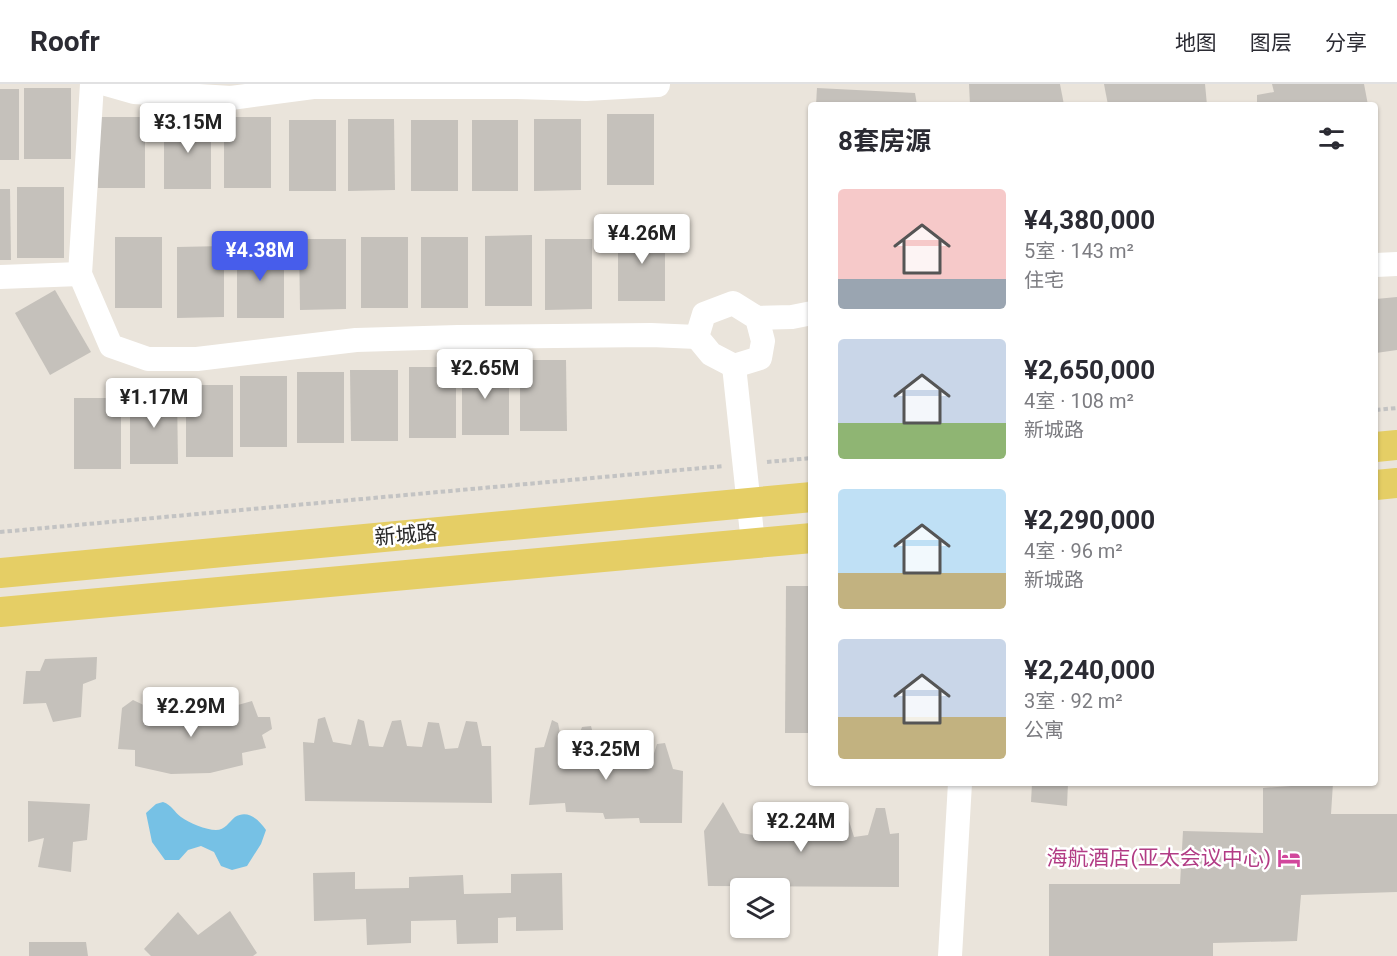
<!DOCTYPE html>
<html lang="zh">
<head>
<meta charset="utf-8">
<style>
	:root { --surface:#fff; --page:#f2f2f3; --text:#2b2b33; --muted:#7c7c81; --line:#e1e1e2; --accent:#475deb }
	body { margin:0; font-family:Roboto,"Noto Sans SC",sans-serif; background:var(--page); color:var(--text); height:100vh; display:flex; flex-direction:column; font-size:22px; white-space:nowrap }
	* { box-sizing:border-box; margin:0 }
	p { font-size:20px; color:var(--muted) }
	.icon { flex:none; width:33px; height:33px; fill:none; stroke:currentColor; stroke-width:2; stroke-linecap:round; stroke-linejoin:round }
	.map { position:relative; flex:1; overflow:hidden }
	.side { position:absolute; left:808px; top:18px; width:570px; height:684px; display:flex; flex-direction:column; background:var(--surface); border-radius:6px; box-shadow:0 2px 4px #0004 }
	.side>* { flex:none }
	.controls { position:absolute; left:730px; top:794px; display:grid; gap:12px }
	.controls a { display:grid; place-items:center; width:60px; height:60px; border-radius:6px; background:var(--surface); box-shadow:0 2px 4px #0004; font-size:30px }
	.price { position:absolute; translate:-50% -51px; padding:0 14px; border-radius:6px; background:#fff; color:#222; font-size:20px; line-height:39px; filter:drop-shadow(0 2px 3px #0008) }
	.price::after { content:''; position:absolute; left:50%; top:36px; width:18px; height:14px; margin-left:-9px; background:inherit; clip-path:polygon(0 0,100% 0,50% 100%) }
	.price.selected { background:var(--accent); color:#fff }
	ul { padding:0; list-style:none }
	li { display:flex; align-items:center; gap:18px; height:150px; padding:0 30px }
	li span { display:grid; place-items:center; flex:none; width:168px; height:120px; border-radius:6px; color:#555 }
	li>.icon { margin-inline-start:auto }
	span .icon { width:72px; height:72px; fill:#fffc; stroke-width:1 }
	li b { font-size:26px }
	h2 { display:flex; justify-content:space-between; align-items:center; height:72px; padding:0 30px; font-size:26px }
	header { display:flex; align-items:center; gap:36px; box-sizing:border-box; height:84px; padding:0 30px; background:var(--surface); border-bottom:2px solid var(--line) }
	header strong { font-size:28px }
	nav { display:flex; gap:33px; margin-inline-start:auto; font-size:21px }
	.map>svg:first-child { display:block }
	.water { fill:#76c1e5 }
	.building { fill:#c5c1bb }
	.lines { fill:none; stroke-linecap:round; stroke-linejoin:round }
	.path { stroke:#c3c3c3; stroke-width:4; stroke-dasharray:4.5 3; stroke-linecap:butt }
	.minor { stroke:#fff; stroke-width:24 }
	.major { stroke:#e5ce65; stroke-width:30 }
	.labels { text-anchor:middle; stroke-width:5; stroke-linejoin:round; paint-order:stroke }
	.street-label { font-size:21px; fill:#292929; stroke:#fff }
	.hotel-label { font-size:21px; fill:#b23c85; stroke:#fff; text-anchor:end }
</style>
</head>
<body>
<header>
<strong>Roofr</strong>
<nav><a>地图</a><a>图层</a><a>分享</a></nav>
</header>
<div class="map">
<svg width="1397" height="872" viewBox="0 0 1397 872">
	<rect width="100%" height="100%" fill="#eae4db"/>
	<!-- water -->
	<path class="water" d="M163 718C172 721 174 728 181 733 189 739 206 746 216 746 225 746 229 738 235 733 248 725 259 736 266 746L261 760 247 782 232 786 221 782 214 768 201 762 188 766 179 776H165L152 758 146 729 156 720Z"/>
	<!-- building -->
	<g class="building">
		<path d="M969 0H1060L1064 21H970Z"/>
		<path d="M1104 0H1205L1207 21H1108Z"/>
		<path d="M1272 0H1364L1368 21H1257V11L1274 8Z"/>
		<rect x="24" y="4" width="47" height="71"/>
		<path d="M817 4 915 9 917 21H816Z"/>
		<rect x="0" y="5" width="19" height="71"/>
		<rect x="607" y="30" width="47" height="71"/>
		<rect x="98" y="33" width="47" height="71"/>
		<rect x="224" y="33" width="47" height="71"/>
		<rect x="164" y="34" width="47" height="71"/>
		<path d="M348 35H394L395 106 348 107Z"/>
		<path d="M534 35H581V106L534 107Z"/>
		<rect x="289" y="36" width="47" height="71"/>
		<rect x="411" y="36" width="47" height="71"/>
		<rect x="472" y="36" width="46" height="71"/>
		<rect x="17" y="103" width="47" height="71"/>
		<path d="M0 105H10L11 176H0Z"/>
		<rect x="618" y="146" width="47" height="71"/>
		<path d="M532 151V222H485V152Z"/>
		<rect x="115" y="153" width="47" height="71"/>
		<rect x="361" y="153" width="47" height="71"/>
		<rect x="421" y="153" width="47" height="71"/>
		<path d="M299 155H346V225L300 226Z"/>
		<path d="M545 155H592V225L545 226Z"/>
		<path d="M224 162V233L177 234V163Z"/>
		<rect x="237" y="163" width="47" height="71"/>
		<path d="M55 206 91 268 50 291 15 229Z"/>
		<path d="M1397 213V266L1376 269V215Z"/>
		<path d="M520 276H566L567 347H520Z"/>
		<rect x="462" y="280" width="47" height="71"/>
		<rect x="409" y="283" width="47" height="71"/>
		<path d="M350 286H398V357H351Z"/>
		<rect x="297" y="288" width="47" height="71"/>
		<rect x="240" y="292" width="47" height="71"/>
		<rect x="186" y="301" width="47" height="72"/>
		<path d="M130 309H177L178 380H130Z"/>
		<rect x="74" y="314" width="47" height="71"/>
		<path d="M786 502H812V649H785Z"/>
		<path d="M97 573 96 595 83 600 81 633 53 638 46 619 23 620 26 587H40L45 575Z"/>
		<path d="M133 616 152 625 163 618 178 623 176 641H218L213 628 252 617 258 633H270L272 645 262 651 266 664 242 669 243 681 210 689 171 690 135 682V666L118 665 122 624Z"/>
		<path d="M325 633 333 658 351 661 358 635 364 637 369 662 383 663 392 637 401 636 407 662 422 663 428 638 439 639 445 665 458 664 466 637 477 638 482 662H491L492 719 305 717 303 658 314 659 318 635Z"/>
		<path d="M552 636 558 639 563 664 574 665 582 643 591 642 599 673 616 678 617 654H630L635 683 649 685 657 660 665 659 673 685 683 687 682 739H640L639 734 605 735 603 729 566 728 565 719 529 721 535 664 544 663Z"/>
		<path d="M1032 699H1068L1067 722 1031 718Z"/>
		<path d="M1333 699 1331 730H1397V808L1301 811 1297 857 1213 859V872H1049V800H1180L1183 747 1263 749V704Z"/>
		<path d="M28 717 90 720 87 756 73 758 71 788 38 783 44 754 28 758Z"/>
		<path d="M723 718 740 749 754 751 763 720 774 726 776 753 783 751 799 722H809L815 752 823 750 837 723 845 724 854 753 868 751 876 724H885L890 750 899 749V803L708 802 704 747Z"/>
		<path d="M355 788V805L409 804V793L463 791 464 810 511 809V790L562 789 563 846 516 847V833L498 834V859L457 860 456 836 411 837V859L367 861 366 835 314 837 313 789Z"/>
		<path d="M230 827 257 869 253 872H151L144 865 178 828 198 851Z"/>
		<path d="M29 858H86L88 872H29Z"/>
	</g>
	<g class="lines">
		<!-- path -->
		<g class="path">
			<path d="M1376 326 1397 324"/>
			<path d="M767 378 812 374"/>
			<path d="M0 448 724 382"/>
		</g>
		<!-- minor -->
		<g class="minor">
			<path d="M92 0 80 190 111 262 148 275H197L356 256 458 253 651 251 697 253"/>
			<path d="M106 0 134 8 231 14 313 3H517L586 5 658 1"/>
			<path d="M1376 181 1397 180"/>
			<path d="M0 193 80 190"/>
			<path d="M757 234 763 257 760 274 734 282 711 270 697 253 704 230 733 219 757 234 792 233 812 229"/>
			<path d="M734 282 753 459"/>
			<path d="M950 872 960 699"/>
		</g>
		<!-- major -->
		<g class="major">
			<path d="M1376 363 1397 361"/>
			<path d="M1376 401 1397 399"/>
			<path d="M0 489 812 413"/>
			<path d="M0 528 812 454"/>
		</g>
	</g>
	<!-- icons -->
	<defs>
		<g id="hotel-bare" transform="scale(1.8)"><path d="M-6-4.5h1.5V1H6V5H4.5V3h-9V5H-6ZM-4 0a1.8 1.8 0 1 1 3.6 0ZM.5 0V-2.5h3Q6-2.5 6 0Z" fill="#d1479c" stroke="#fff" stroke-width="2.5" paint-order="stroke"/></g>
	</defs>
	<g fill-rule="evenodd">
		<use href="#hotel-bare" x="1289" y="774"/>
	</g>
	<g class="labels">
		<!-- street labels -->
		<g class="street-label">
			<text transform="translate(406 451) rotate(-5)" y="7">新城路</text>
		</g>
		<!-- hotel labels -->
		<g class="hotel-label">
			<text x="1271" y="781">海航酒店(亚太会议中心)</text>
		</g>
	</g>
</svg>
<div class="controls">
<a><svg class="icon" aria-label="layers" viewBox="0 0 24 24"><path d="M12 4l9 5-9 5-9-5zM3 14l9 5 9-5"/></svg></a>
</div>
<b class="price" style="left:188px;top:70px">¥3.15M</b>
<b class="price" style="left:642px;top:181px">¥4.26M</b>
<b class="price selected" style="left:260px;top:198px">¥4.38M</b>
<b class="price" style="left:485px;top:316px">¥2.65M</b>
<b class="price" style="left:154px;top:345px">¥1.17M</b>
<b class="price" style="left:191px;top:654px">¥2.29M</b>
<b class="price" style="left:606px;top:697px">¥3.25M</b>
<b class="price" style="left:801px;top:769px">¥2.24M</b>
<section class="side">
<h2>8套房源<svg class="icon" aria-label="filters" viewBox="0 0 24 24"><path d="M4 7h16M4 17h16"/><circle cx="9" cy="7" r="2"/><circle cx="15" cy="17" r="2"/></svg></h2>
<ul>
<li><span style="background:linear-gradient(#f6c9c9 75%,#9aa5b1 0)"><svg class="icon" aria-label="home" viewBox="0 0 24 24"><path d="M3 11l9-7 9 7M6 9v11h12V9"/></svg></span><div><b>¥4,380,000</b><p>5室 · 143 m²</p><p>住宅</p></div></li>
<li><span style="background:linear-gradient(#c9d6e8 70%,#8fb573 0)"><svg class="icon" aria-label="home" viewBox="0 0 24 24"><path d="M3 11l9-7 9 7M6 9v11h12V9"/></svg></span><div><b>¥2,650,000</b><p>4室 · 108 m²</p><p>新城路</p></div></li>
<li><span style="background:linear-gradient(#bfe0f5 70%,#c2b280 0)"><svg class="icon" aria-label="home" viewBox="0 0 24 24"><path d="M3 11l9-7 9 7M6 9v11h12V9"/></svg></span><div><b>¥2,290,000</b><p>4室 · 96 m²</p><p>新城路</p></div></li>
<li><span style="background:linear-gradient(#c9d6e8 65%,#c2b280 0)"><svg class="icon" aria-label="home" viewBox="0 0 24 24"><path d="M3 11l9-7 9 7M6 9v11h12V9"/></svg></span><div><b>¥2,240,000</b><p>3室 · 92 m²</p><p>公寓</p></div></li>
</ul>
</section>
</div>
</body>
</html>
